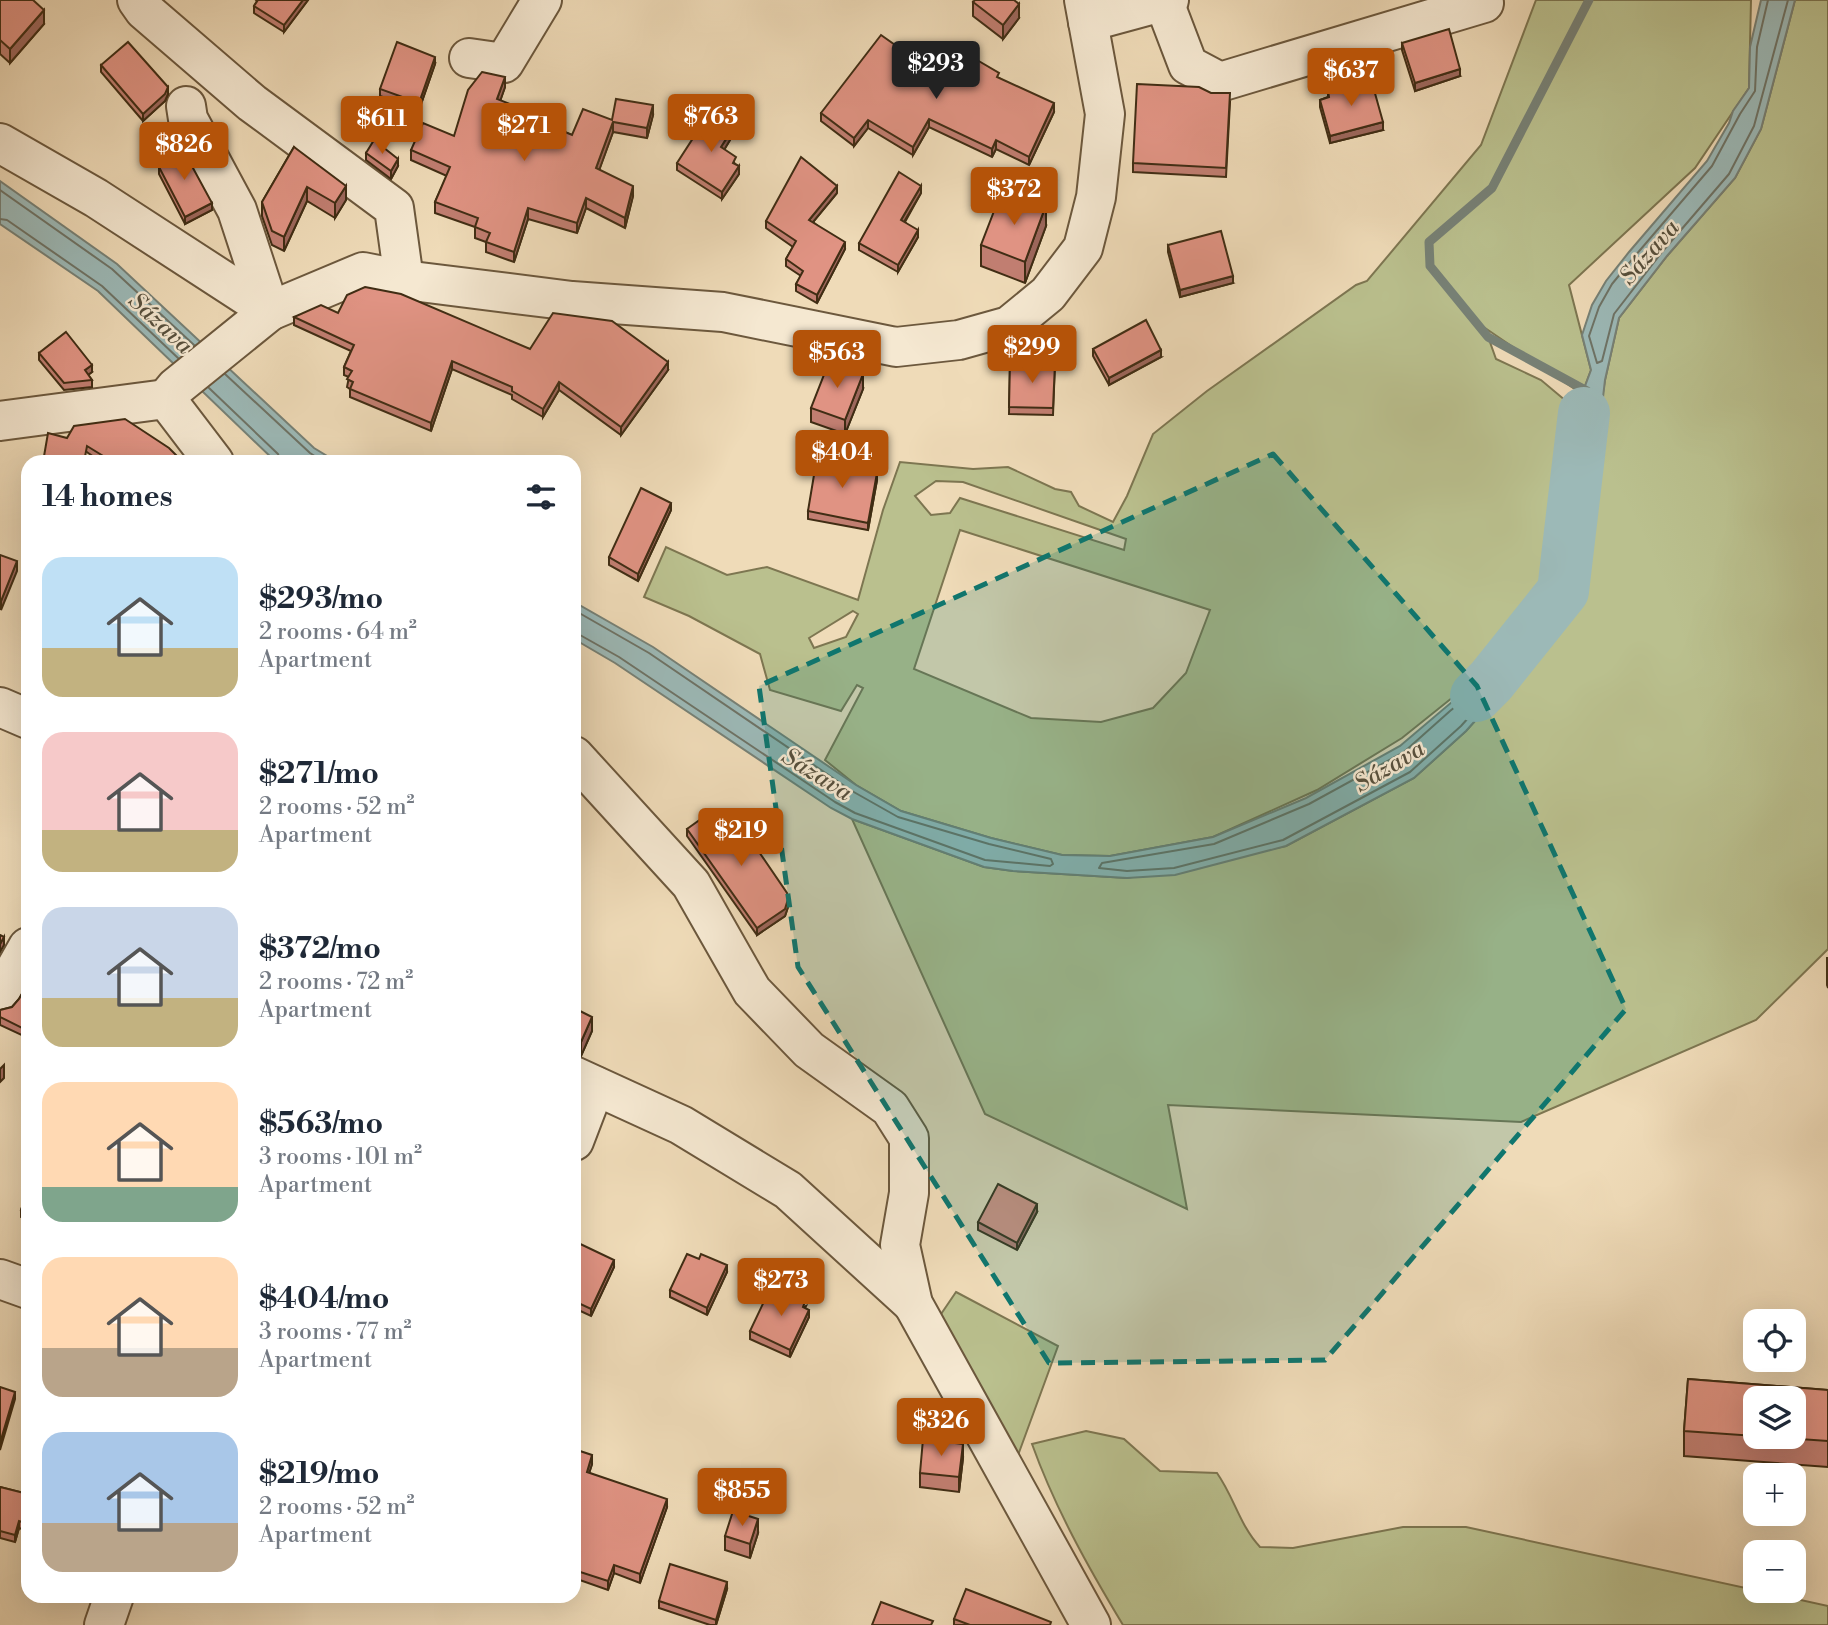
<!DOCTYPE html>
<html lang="en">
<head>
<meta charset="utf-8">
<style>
	:root { --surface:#fff; --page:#f2f2f3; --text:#1f2937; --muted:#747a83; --accent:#b45309 }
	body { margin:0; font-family:"Libre Bodoni",serif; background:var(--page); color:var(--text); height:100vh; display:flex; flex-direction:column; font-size:26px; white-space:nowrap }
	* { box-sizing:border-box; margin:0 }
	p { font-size:23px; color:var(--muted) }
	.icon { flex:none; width:38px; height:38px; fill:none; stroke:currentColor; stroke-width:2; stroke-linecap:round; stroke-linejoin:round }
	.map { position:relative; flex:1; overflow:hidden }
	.panel { position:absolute; left:21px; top:455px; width:560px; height:1148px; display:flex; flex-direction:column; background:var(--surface); border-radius:21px; box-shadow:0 7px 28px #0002 }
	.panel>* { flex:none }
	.controls { position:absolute; left:1743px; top:1309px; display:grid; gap:14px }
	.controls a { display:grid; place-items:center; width:63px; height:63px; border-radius:14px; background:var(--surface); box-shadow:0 7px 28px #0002; font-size:35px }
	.price { position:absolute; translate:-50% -60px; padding:0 16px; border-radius:7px; background:var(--accent); color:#fff; font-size:23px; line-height:46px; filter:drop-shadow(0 2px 4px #0008) }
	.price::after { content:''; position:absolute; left:50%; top:42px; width:21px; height:16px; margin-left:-10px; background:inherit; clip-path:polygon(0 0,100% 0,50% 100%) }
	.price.on { background:#222; color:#fff }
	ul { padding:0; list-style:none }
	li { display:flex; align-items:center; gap:21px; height:175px; padding:0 21px }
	li span { display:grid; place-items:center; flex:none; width:196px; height:140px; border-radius:21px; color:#555 }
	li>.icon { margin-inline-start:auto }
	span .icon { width:84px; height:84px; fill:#fffc; stroke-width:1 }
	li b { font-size:30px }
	h2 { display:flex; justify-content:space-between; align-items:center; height:84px; padding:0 21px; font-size:30px }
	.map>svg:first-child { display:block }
	.green { fill:#bac08e; stroke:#7d7651; stroke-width:2; fill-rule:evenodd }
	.water { fill:#9cb9b7; stroke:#778176; stroke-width:2 }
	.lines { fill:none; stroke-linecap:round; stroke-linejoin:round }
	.shore { stroke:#6e7366; stroke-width:2 }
	.stream { stroke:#778176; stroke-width:9 }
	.river { stroke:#9cb9b7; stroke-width:52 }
	.minor-casing { stroke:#6c583d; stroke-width:42 }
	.minor { stroke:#f5e8d1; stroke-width:38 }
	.wall { fill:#c17e71; stroke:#402d14; stroke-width:2; fill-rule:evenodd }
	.shaded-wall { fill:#9d675c; stroke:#402d14; stroke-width:2 }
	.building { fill:#e09383; stroke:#402d14; stroke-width:2 }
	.marked { fill:#0f766e; fill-opacity:0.2; stroke:#0f766e; stroke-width:5; stroke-dasharray:14 9; stroke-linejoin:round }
	.labels { text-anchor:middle; stroke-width:5; stroke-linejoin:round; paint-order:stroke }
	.water-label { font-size:24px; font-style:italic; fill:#57503d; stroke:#f5e8d1 }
</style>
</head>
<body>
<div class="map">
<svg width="1828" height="1625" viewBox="0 0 1828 1625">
	<rect width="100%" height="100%" fill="#efdbb8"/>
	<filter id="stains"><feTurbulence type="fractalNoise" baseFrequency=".00286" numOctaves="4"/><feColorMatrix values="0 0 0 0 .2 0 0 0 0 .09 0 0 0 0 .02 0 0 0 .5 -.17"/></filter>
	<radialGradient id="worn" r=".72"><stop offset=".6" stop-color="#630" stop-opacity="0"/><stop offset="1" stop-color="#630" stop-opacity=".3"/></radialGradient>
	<!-- green -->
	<g class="green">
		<path d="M1536 0H1751L1749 88 1695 168 1569 285 1591 370 1582 394 1485 328 1496 359 1541 380 1566 401 1572 437 1577 502 1566 579 1544 624 1402 738 1317 790 1213 837 1110 856 1062 855 991 838 901 811 856 785 825 760 863 688 857 685 841 711 770 690 760 654 689 616 644 597 666 547 727 575 767 567 858 600 883 510 900 462 973 469 1008 467 1055 489 1071 492 1079 506 1113 522 1127 496 1153 434 1207 391 1356 285 1367 281 1481 145ZM936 481 963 482 1126 539 1124 550 960 498 950 513 931 515 915 496ZM960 530 1210 610 1186 673 1153 708 1101 722 1031 718 914 669ZM853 611 858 614 846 637 814 648 809 638Z"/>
		<path d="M1795 0H1828V949L1756 1020 1521 1122 1168 1105 1187 1209 985 1114 852 819 984 867 1013 871 1127 878 1286 846 1414 778 1466 731 1567 618 1605 380 1619 318 1667 256 1735 178 1761 129Z"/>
		<path d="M956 1292 1058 1346 1017 1458 937 1320Z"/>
		<path d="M1086 1431 1124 1439 1160 1471 1217 1473C1234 1497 1240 1526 1260 1547L1293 1548 1403 1527H1466L1828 1606V1625H1123C1088 1567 1055 1508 1032 1444Z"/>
	</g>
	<!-- water -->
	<g class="water">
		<path d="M1761 0H1795L1761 129 1735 178 1667 256 1619 318 1605 380 1581 590 1567 618 1466 731 1414 778 1286 846 1175 875 1127 878 1013 871 984 867 852 819 831 808 615 663 574 639V602L653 647 856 785 901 811 991 838 1062 855 1110 856 1213 837 1306 798 1400 746 1544 624 1566 579 1577 502 1570 425 1575 390 1582 394 1591 370 1582 335 1592 305 1606 281 1629 252 1707 161 1729 123 1733 111 1749 88 1750 47Z"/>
		<path d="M0 181 117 264 314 448 337 462H276L98 291 0 224Z"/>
	</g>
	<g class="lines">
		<!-- shore -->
		<g class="shore">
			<path d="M1768 0 1757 47 1755 91 1740 114 1712 166 1635 256 1612 284 1599 307 1589 336 1597 363 1602 361 1614 314 1662 252 1729 174 1754 126 1788 0"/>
			<path d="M0 190 112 269 194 345"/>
			<path d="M0 219 7 220 102 286 178 358"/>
			<path d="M225 374 310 453 324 462"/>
			<path d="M209 388 278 454 281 462"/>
			<path d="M1592 394 1595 398 1588 463 1584 466 1581 463 1577 425 1580 402Z"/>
			<path d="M574 610 649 653 852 791 898 817 989 844 1051 859 1053 864 1050 866 985 860 855 813 835 802 619 657 580 635 574 634"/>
			<path d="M1511 662 1513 668 1461 726 1410 772 1283 840 1174 868 1127 871 1099 868 1102 863 1214 844 1309 804 1404 752 1450 711Z"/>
		</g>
		<!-- stream -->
		<path class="stream" d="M1587 391 1488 337 1430 266 1429 242 1492 188 1589 0"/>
		<!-- river -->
		<path class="river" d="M1476 696 1491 681 1563 591 1584 413"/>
		<!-- minor casing -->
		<g class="minor-casing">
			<g id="minor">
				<path d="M137 0 144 10 252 103 394 208 404 280"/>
				<path d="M1164 2 1188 65 1220 82 1484 3"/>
				<path d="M1088 22 1169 0"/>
				<path d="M469 58 504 63 542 0"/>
				<path d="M186 106 188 119 237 210 270 311"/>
				<path d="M0 143 96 198 270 311"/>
				<path d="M0 421 166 399"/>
				<path d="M214 462 166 399 176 387 270 311 363 272 404 280 572 301 723 312 896 347 959 340 1009 326 1048 294 1083 248 1096 197 1105 114 1084 0"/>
				<path d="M0 707 28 719"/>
				<path d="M574 756 691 884 752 991 809 1050 890 1108 909 1138V1193L900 1245 913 1304 1091 1625"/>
				<path d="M0 996 28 947"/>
				<path d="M574 1076 681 1125 788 1190 913 1304"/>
				<path d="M574 1141 595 1086"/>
				<path d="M0 1279 28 1289"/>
				<path d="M104 1625 114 1596"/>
			</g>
		</g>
		<!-- minor -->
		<use href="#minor" class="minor"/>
	</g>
	<!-- wall -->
	<g class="wall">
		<path d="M0 0 44 24 10 63 0 54Z"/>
		<path d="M256 0H308L284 32 254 13V6L257 1Z"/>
		<path d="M973 2 1019 18 1003 39 973 16Z"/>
		<path d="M1402 43 1460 76 1415 91 1402 50Z"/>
		<path d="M915 59 964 82 999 78 1054 112 1029 165 996 149 992 157 929 127 913 155 868 128 854 146 821 121V113Z"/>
		<path d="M435 64 419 110 380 96V89Z"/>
		<path d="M101 65 168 94 165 101 143 121 101 72Z"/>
		<path d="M505 87 500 101 523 115 572 135 612 120 653 115 647 138 613 132 599 170 633 196 625 228 586 208 577 233 528 219 514 262 486 252V242L475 238V227L435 213V202L447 176 411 160V150L454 136Z"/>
		<path d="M1328 91 1383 130 1330 143 1320 107V100L1328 97Z"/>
		<path d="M1230 102 1226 177 1133 172V163Z"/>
		<path d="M733 135 724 150 736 165 739 174 722 199 677 170V163Z"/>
		<path d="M294 147 346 200 335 218 307 201 284 251 272 245 262 216V202Z"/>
		<path d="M366 153 398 166 391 179 366 160Z"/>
		<path d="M159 157 212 210 185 224 159 174Z"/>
		<path d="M837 193 813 222 845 249 817 303 796 291V284L801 276 786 266V259L793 247 766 228V221Z"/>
		<path d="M921 193 905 222 918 237 898 272 859 250V243Z"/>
		<path d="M1046 226 1025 283 981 266V245Z"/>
		<path d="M1168 245 1233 283 1180 297 1168 252Z"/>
		<path d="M338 313 530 349 668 370 621 435 559 390 543 417 512 399V395L452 369 431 431 350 397V389L347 387 349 377 344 375V367L351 351 294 325V317Z"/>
		<path d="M1093 349 1161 357 1109 385 1093 356Z"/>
		<path d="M39 353 92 372 88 375 92 380V387L64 390 39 360Z"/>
		<path d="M1010 362 1055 363 1053 415 1009 414Z"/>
		<path d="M863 389 845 434 811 422V408Z"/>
		<path d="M67 438 183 462H101Z"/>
		<path d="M854 465 853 469 877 480 868 530 808 519V511L829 466Z"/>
		<path d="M671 510 638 581 609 565V557Z"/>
		<path d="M28 763V786H27V765Z"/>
		<path d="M719 820 748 847 788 907 785 916 757 935 687 836V829Z"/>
		<path d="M1827 958H1828V988L1827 985Z"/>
		<path d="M28 983V1038L0 1025V1010L12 1007 19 999Z"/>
		<path d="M574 1008 592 1031 581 1056 574 1055Z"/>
		<path d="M28 1190V1219L21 1217V1210Z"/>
		<path d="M1037 1212 1017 1250 978 1230V1222Z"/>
		<path d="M574 1241 614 1267 591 1316 574 1308Z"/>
		<path d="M699 1259 727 1272 707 1315 670 1297V1290Z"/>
		<path d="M806 1306 805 1308 809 1317 790 1357 750 1339V1331Z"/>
		<path d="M1688 1379 1828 1390V1467L1684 1456V1431ZM1755 1398H1794V1437H1755Z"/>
		<path d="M574 1449 592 1464 589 1473 667 1507 640 1583 614 1573 608 1590 574 1578Z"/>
		<path d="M963 1458 959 1492 920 1487V1473Z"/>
		<path d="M0 1487 28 1494V1531L19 1528 15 1542 0 1538Z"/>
		<path d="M758 1533 750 1558 725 1550V1536Z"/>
		<path d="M727 1589 716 1625H710L659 1608V1601Z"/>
		<path d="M954 1619 1051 1625H954Z"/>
	</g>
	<!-- shaded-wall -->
	<g class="shaded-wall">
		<path d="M303 0H308L284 32V25Z"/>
		<path d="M1019 4V18L1003 39V25Z"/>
		<path d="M44 10V24L10 63V49Z"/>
		<path d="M435 57V64L419 110V103Z"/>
		<path d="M1460 69V76L1415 91V83Z"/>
		<path d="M505 77V87L497 110V99Z"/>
		<path d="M168 87V94L165 101 143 121V114Z"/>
		<path d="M1054 103V112L1029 165V157Z"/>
		<path d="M653 105V115L647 138V128Z"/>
		<path d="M929 119V127L913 155V147Z"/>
		<path d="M868 120V128L854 146V138Z"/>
		<path d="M613 122V132L596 179V168Z"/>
		<path d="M1383 122V130L1330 143V136Z"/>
		<path d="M733 128V135L721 155V147Z"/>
		<path d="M996 140V149L992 157V149Z"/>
		<path d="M398 159V166L391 179V171Z"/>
		<path d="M739 166V174L722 199V192Z"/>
		<path d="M346 186V200L335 218V203Z"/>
		<path d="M633 186V196L625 228V218Z"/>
		<path d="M837 186V193L809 227V220Z"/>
		<path d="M921 186V193L901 227V220Z"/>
		<path d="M307 187V201L284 251V237Z"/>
		<path d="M586 198V208L577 233V223Z"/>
		<path d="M212 203V210L185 224V217Z"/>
		<path d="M1046 205V226L1025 283V262Z"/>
		<path d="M528 208V219L514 262V252Z"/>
		<path d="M918 230V237L898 272V265Z"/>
		<path d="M845 242V249L817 303V295Z"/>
		<path d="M1233 276V283L1180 297V290Z"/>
		<path d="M1161 350V357L1109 385V378Z"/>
		<path d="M452 361V369L431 431V423Z"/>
		<path d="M668 362V370L621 435V427Z"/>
		<path d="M92 365V372L85 377V370Z"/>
		<path d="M863 374V389L845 434V420Z"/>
		<path d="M559 382V390L543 417V409Z"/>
		<path d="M877 473V480L868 530V523Z"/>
		<path d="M671 503V510L638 581V574Z"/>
		<path d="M17 561V571L1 610V601Z"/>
		<path d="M788 899V907L785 916 757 935V928Z"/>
		<path d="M4 937V945L0 952V944Z"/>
		<path d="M592 1017V1031L581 1056V1042Z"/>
		<path d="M4 1065V1078L0 1082V1069Z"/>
		<path d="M1037 1204V1212L1017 1250V1243Z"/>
		<path d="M614 1260V1267L591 1316V1309Z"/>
		<path d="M727 1265V1272L707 1315V1308Z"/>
		<path d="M809 1310V1317L790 1357V1350Z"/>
		<path d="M577 1360V1368L574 1375V1366Z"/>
		<path d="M15 1392V1399L0 1450V1443Z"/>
		<path d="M963 1444V1458L959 1492V1477Z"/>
		<path d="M592 1455V1464L587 1480V1472Z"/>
		<path d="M667 1499V1507L640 1583V1574Z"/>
		<path d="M758 1519V1533L750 1558V1544Z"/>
		<path d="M19 1521V1528L15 1542V1535Z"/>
		<path d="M614 1565V1573L608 1590V1581Z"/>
		<path d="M727 1582V1589L716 1625V1620Z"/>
	</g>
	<!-- building -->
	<g class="building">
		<path d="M0 0H33L44 10 10 49 0 40Z"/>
		<path d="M258 0H303L284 25 254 6Z"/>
		<path d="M975 0H1014L1019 4 1003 25 973 2Z"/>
		<path d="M1449 29 1460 69 1415 83 1402 43Z"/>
		<path d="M881 35 915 59 918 54 964 82 977 60 999 73 997 77 1054 103 1029 157 996 140 992 149 929 119 913 147 868 120 854 138 821 113Z"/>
		<path d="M128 42 168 87 165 94 143 114 101 65Z"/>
		<path d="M397 42 435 57 419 103 380 89Z"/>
		<path d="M482 72 505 77 497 99 523 109 521 114 572 135 583 109 612 120 616 99 653 105 647 128 613 122 596 168 633 186 625 218 586 198 577 223 528 208 514 252 486 242 490 233 475 227 478 218 435 202 450 167 411 150 423 123 454 136 468 90Z"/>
		<path d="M1371 79 1383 122 1330 136 1320 100 1329 97 1328 91Z"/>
		<path d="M1137 84 1199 87 1211 93H1230L1226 168 1133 163Z"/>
		<path d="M710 112 733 128 721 147 736 157 733 163 739 166 722 192 677 163Z"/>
		<path d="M374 140 398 159 391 171 366 153Z"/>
		<path d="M181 146 212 203 185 217 159 167V157Z"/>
		<path d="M294 147 346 186 335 203 307 187 284 237 272 231 262 202Z"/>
		<path d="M801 157 837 186 809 220 845 242 817 295 796 284 803 271 786 259 796 241 766 221Z"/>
		<path d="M899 172 921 186 901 220 918 230 898 265 859 243Z"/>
		<path d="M1013 193 1046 205 1025 262 981 245 996 206 1007 210Z"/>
		<path d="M1221 231 1233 276 1180 290 1168 245Z"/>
		<path d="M365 287 401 294 530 349 553 313 612 321 668 362 621 427 559 382 543 409 512 391V387L452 361 431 423 350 389 353 382 347 379 352 371 344 367 354 345 294 317 321 305 338 313 347 295Z"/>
		<path d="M1146 320 1161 350 1109 378 1093 349Z"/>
		<path d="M66 332 92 365 85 370 92 380 64 383 39 353Z"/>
		<path d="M831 357 863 374 845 420 811 408Z"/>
		<path d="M1010 362 1055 363 1053 408 1009 407Z"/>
		<path d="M125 419 169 448 183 462H113L87 446 84 462H43L48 433 67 438 74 426Z"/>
		<path d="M832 453 854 458 852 469 877 473 868 523 808 511 816 463 829 466Z"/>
		<path d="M641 488 671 503 638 574 609 557Z"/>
		<path d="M0 555 17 561 1 601 0 600Z"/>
		<path d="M712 811 719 820 725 815 748 847 753 843 787 893 788 899 785 909 757 928 687 829Z"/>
		<path d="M0 935 4 937 0 944Z"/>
		<path d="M28 983V1031L0 1017V1010L12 1007 19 999Z"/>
		<path d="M574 1008 592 1017 581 1042 574 1041Z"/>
		<path d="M998 1184 1037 1204 1017 1243 978 1222Z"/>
		<path d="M28 1190V1212L21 1210Z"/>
		<path d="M574 1241 614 1260 591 1309 574 1301Z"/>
		<path d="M687 1254 699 1259 701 1254 727 1265 707 1308 670 1290Z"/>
		<path d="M777 1286 806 1299 803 1307 809 1310 790 1350 750 1331 769 1291 774 1294Z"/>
		<path d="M1688 1379 1828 1390V1441L1769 1437H1794V1398H1755V1436L1684 1431Z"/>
		<path d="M0 1387 15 1392 0 1443Z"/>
		<path d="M923 1439 963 1444 959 1477 920 1473Z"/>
		<path d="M574 1449 592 1455 587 1472 667 1499 640 1574 614 1565 608 1581 574 1570Z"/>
		<path d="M0 1487 28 1494V1524L19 1521 15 1535 0 1531Z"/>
		<path d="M733 1511 758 1519 750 1544 725 1536Z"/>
		<path d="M670 1564 727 1582 716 1620 659 1601Z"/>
		<path d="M966 1589 1051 1622 1050 1625H970L954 1619Z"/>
		<path d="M881 1602 933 1621 931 1625H872Z"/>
	</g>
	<!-- marked area -->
	<path class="marked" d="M1273 454 1477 686 1626 1009 1325 1360 1049 1363 798 967 759 686Z"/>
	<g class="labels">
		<!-- water labels -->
		<g class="water-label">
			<text transform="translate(1649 252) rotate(-49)" y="8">Sázava</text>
			<text transform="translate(161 323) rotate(43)" y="8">Sázava</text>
			<text transform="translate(1389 766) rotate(-31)" y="8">Sázava</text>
			<text transform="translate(817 774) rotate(32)" y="8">Sázava</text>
		</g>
	</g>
	<rect width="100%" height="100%" filter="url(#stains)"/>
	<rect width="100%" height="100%" fill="url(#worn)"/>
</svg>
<div class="controls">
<a><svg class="icon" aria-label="locate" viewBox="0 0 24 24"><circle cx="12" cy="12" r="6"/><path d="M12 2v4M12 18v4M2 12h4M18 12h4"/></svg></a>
<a><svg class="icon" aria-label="layers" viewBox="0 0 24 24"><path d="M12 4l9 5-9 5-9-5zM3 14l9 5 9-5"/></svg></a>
<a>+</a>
<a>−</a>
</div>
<b class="price on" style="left:936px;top:101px">$293</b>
<b class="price" style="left:1351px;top:108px">$637</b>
<b class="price" style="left:711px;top:154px">$763</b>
<b class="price" style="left:382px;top:156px">$611</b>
<b class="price" style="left:524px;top:163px">$271</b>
<b class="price" style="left:184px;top:182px">$826</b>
<b class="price" style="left:1014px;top:227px">$372</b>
<b class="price" style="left:1032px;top:385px">$299</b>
<b class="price" style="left:837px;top:390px">$563</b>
<b class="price" style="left:842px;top:490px">$404</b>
<b class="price" style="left:741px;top:868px">$219</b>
<b class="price" style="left:781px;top:1318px">$273</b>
<b class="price" style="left:941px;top:1458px">$326</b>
<b class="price" style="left:742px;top:1528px">$855</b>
<section class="panel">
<h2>14 homes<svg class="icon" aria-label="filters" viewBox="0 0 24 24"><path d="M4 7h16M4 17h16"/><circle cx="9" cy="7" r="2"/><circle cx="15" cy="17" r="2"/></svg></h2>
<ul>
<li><span style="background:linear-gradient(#bfe0f5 65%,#c2b280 0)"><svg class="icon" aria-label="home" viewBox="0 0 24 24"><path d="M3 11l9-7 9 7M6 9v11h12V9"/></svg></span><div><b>$293/mo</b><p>2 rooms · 64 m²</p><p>Apartment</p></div></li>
<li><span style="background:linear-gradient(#f6c9c9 70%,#c2b280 0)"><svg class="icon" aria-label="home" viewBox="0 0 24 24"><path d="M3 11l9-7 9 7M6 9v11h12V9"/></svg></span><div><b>$271/mo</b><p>2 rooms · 52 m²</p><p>Apartment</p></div></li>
<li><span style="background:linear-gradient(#c9d6e8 65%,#c2b280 0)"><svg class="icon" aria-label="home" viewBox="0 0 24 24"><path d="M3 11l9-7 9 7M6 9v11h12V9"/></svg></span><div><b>$372/mo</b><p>2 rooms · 72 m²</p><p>Apartment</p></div></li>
<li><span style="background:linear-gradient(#ffd9b3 75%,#7fa58c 0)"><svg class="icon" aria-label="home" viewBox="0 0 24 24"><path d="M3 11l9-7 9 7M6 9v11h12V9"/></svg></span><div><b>$563/mo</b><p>3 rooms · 101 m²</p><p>Apartment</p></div></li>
<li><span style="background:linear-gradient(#ffd9b3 65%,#b9a48a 0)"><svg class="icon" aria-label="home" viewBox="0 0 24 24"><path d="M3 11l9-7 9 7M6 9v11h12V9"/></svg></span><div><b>$404/mo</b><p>3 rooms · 77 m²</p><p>Apartment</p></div></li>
<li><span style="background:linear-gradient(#a9c7e8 65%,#b9a48a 0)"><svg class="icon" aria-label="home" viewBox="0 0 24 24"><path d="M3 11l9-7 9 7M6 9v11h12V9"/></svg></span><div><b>$219/mo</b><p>2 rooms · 52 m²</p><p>Apartment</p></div></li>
</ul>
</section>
</div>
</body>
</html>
